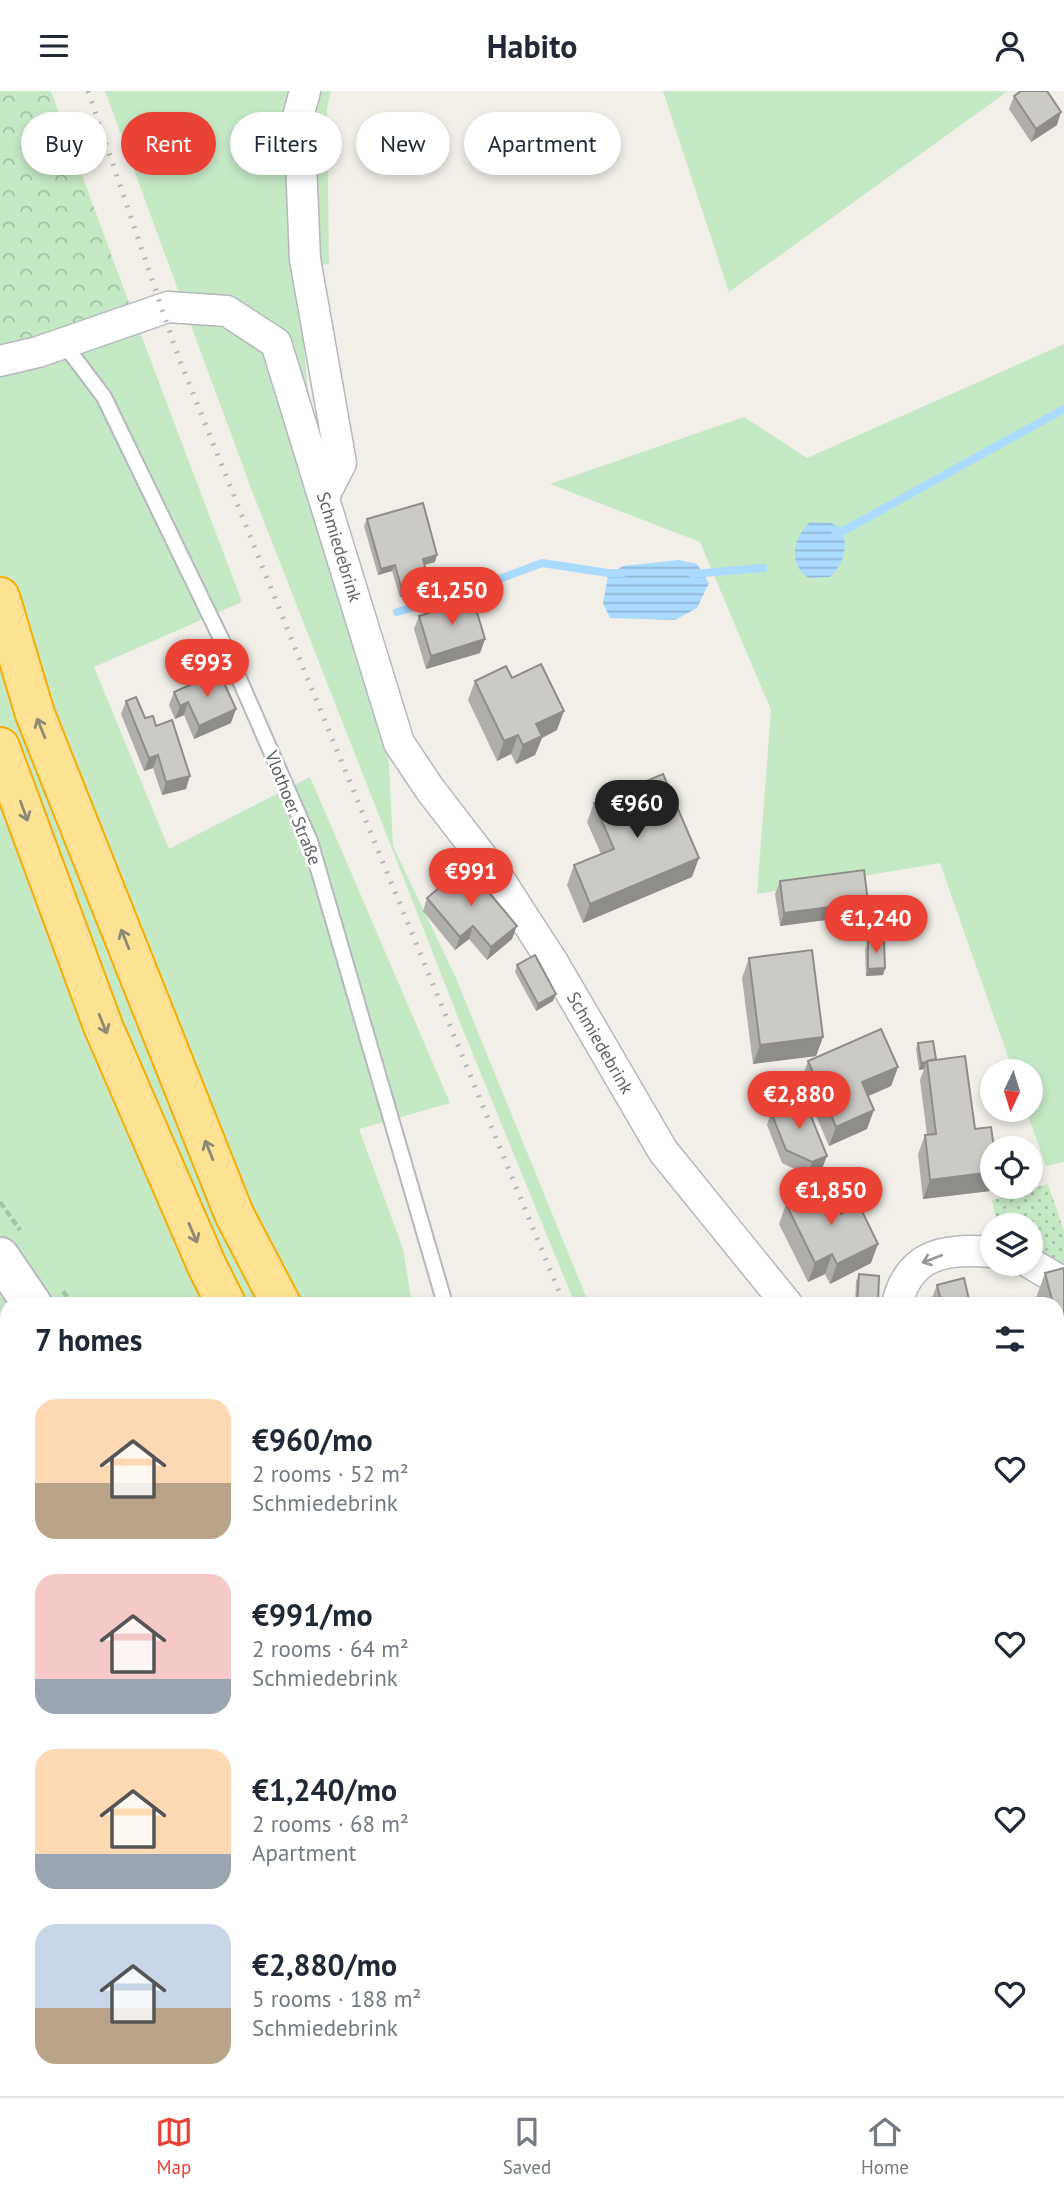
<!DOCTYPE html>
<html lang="en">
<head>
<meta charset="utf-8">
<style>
	:root { --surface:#fff; --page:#f6f6f7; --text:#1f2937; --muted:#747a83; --line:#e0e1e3; --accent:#ea4335 }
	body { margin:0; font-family:"PT Sans",sans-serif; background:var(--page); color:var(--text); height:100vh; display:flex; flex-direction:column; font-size:26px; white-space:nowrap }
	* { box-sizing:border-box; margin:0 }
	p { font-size:23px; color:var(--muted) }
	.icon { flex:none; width:38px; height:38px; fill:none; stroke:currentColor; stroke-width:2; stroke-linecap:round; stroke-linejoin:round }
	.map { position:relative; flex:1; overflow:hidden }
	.sheet { position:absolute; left:0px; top:1206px; width:1064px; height:800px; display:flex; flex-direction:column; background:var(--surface); border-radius:21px 21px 0 0; box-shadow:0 4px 10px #0003 }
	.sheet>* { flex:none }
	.top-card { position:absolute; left:21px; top:21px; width:700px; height:63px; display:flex; gap:14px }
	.needle { width:46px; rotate:184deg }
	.controls { position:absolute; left:980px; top:968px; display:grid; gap:14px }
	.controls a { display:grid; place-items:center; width:63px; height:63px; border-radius:50%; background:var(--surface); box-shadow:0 4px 10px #0003; font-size:35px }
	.price { position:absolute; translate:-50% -60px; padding:0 16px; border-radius:24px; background:var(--accent); color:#fff; font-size:23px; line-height:46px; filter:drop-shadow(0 2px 4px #0008) }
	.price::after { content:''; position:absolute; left:50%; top:42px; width:21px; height:16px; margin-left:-10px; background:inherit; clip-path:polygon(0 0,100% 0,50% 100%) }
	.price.selected { background:#222; color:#fff }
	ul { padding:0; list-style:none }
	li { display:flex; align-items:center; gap:21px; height:175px; padding:0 35px }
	li span { display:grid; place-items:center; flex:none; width:196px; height:140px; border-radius:21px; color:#555 }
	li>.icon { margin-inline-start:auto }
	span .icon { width:84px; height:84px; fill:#fffc; stroke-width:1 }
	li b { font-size:30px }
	h2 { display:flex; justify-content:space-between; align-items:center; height:84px; padding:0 35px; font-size:30px }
	.chip { padding:0 24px; border-radius:32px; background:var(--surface); box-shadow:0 4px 10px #0003; font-size:24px; line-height:63px }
	.chip.selected { background:var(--accent); color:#fff }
	header { display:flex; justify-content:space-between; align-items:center; height:91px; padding:0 35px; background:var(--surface); font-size:32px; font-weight:700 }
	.tabs { display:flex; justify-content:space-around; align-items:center; height:98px; border-top:2px solid var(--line); background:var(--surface); font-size:19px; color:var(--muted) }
	.tabs a { display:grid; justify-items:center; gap:4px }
	.tabs .selected { color:var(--accent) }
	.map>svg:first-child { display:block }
	.green { fill:#c5e8c5 }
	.forest { fill:url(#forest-crowns) }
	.park { fill:url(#park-dots) }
	.water { fill:url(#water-rules) }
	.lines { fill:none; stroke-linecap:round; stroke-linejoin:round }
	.stream { stroke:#aadaff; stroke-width:8 }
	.lane-casing { stroke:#b5b8bc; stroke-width:18 }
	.street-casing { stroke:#b5b8bc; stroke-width:33 }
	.secondary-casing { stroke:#b6babf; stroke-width:42 }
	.highway-casing { stroke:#f9ab00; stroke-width:42 }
	.path { stroke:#9cc7a9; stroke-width:4.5; stroke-dasharray:7 3.5; stroke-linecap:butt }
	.lane { stroke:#fff; stroke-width:14 }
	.street { stroke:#fff; stroke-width:30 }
	.secondary { stroke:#fff; stroke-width:38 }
	.highway { stroke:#fde293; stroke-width:38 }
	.rail { stroke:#b6b7b8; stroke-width:5; stroke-dasharray:2 9; stroke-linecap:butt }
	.wall { fill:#afaea9 }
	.shaded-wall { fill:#8f8d8a }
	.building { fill:#cccac5; stroke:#8f8d8a; stroke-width:2 }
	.oneway { stroke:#8e8975 }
	.oneway2 { stroke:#979a9d }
	.labels { text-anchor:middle; stroke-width:5; stroke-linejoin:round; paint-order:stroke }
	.street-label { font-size:18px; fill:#5f6368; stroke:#fff }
</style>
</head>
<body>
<header><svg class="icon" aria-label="menu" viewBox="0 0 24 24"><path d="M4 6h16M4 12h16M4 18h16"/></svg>Habito<svg class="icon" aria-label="person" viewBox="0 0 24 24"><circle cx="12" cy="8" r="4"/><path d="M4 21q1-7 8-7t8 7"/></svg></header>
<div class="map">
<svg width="1064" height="2005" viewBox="0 0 1064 2005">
	<defs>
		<pattern id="forest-crowns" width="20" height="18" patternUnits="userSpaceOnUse" patternTransform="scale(1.75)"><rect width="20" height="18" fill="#c5e8c5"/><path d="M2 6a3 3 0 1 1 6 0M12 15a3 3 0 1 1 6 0" fill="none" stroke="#a3c0a4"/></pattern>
		<pattern id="park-dots" width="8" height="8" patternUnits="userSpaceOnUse" patternTransform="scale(1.75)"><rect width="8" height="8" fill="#c5e8c5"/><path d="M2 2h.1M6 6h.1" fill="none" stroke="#a3c0a4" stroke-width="1.8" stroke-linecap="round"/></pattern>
		<pattern id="water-rules" width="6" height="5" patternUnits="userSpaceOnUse" patternTransform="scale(1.75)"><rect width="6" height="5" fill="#aadaff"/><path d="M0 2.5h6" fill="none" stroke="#8eb4d2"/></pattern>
	</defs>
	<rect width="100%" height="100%" fill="#f1efe8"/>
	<!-- green -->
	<g class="green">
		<path d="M105 0H331L327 17 329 173 297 177 317 401 388 656 393 755 455 885 589 1213H575L461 934 252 400Z"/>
		<path d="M663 0H1008L729 201Z"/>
		<path d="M132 220 242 511 94 576 169 758 310 686 450 1012 359 1038 403 1158 412 1213H7V1998L129 1999 117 2005H0V264Z"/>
		<path d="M1064 253V1071L1046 1075 1026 1019 1031 1018V980H1013L940 772 757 803 771 619 700 451 550 393 744 326 807 367Z"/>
		<path d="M912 1998 916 2005H389L386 1999Z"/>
		<path d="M953 1999H1021L1027 2005H957Z"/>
	</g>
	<!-- forest -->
	<path class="forest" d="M0 0H51L132 220 0 264Z"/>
	<!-- park -->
	<g class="park">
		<path d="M1048 1093 1064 1140V1183L1031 1159V1134H997L992 1109Z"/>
		<path d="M129 1998H386L389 2005H117Z"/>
	</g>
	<!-- water -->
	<g class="water">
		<path d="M810 431 831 432 843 438C847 460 845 470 830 486L809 487C787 473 793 447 810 431Z"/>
		<path d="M679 469 697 473 709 492 697 517 675 529 610 527 603 512 608 485 623 475Z"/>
		<path d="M0 1783 7 1796V1998L59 1999 55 2005H0Z"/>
	</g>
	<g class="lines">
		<!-- stream -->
		<g class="stream">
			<path d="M834 445 1064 318"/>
			<path d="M692 483 763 477"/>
			<path d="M397 521 459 503 542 472 608 482H623"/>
		</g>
		<!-- lane casing -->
		<g class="lane-casing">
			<g id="lane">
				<path d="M64 253 104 306 227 560 310 750 445 1213"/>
				<path d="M354 1998 357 2005"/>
			</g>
		</g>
		<!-- street casing -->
		<g class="street-casing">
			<g id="street">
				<path d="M305 0 299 22 305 168 341 372 324 405"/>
				<path d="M0 270 38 261 168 216 227 220 276 252 399 652 429 697 499 788 554 873 663 1060 787 1213"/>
				<path d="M1030 1172 1064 1192"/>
				<path d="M897 1213C909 1162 946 1157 992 1161"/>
				<path d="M1057 1612 1064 1620"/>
				<path d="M199 2005 213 1998"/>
			</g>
		</g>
		<!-- secondary casing -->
		<g class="secondary-casing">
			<g id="secondary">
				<path d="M0 1166 32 1213"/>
				<path d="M555 1998 559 2005"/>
			</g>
		</g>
		<!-- highway casing -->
		<g class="highway-casing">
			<g id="highway">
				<path d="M0 506 35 623 234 1123 281 1213"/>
				<path d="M0 656 103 935 207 1175 226 1213"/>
				<path d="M679 1998 683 2005"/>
				<path d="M744 1998 749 2005"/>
			</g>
		</g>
		<!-- path -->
		<g class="path">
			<path d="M0 1111 20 1139"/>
			<path d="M63 1200 72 1213"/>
		</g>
		<!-- lane -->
		<use href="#lane" class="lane"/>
		<!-- street -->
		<use href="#street" class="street"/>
		<!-- secondary -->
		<use href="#secondary" class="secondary"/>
		<!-- highway -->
		<use href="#highway" class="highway"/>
		<!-- rail -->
		<g class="rail">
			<path d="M88 0 178 265 293 552 564 1213"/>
			<path d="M939 1998 943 2005"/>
		</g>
	</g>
	<!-- wall -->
	<g class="wall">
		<path d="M1014 5 1057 34 1031 51 1009 18Z"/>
		<path d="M367 428 435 471 424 474 427 499 400 506 392 480 378 484 364 435Z"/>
		<path d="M419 525 485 548 480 562 426 578 414 538Z"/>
		<path d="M512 587 557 639 542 647 535 664 516 673 511 663 497 670 468 609 475 590Z"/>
		<path d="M174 601 231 632 194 648 184 624 175 628 169 614Z"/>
		<path d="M126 610 145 627 186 698 162 704 153 677 144 680 121 623Z"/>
		<path d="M594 712 692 786 583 832 567 794 574 774 601 763 587 731Z"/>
		<path d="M780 790 863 824 780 835 775 803Z"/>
		<path d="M427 807 512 848 487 869 469 848 455 859 423 820Z"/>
		<path d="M868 851 885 877 883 884 866 885 865 858Z"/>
		<path d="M749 867 823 946 816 965 753 973 742 887Z"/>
		<path d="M517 874 553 910 536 920 515 881Z"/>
		<path d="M918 952 936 968 975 1038 992 1057V1093L990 1100 923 1108 918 1063 925 1044H927L920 989 924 978 919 979 916 958Z"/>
		<path d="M808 970 898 976 891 995 868 1005 867 1038 829 1055 801 990Z"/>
		<path d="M771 1021 822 1078 807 1084 782 1072 767 1034Z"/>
		<path d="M786 1113 841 1123 871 1172 830 1193 825 1183 808 1191 779 1133Z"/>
		<path d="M1064 1177V1280L1057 1281 1064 1303V1324L1063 1327 1057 1329V1213H1038L1036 1207 1045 1182Z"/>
		<path d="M859 1183 878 1213H855L856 1190Z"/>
		<path d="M937 1194 970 1213H934L932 1207Z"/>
		<path d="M1064 1423V1441L1059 1436Z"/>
		<path d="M284 1998H332L335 2005H285L283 2000Z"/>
	</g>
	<!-- shaded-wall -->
	<g class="shaded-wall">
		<path d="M1061 21 1057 34 1031 51 1036 38Z"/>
		<path d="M437 464 435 471 420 475 423 468Z"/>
		<path d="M395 474 392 480 378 484 381 478Z"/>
		<path d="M429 492 427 499 400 506 402 499Z"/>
		<path d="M485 548 480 562 426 578 431 565Z"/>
		<path d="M188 611 184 624 175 628 180 615Z"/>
		<path d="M236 618 231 632 194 648 199 635Z"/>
		<path d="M564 620 557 639 542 647 535 664 516 673 523 654 536 633Z"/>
		<path d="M518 644 511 663 497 670 504 650Z"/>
		<path d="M158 664 153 677 144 680 149 667Z"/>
		<path d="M190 685 186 698 162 704 166 691Z"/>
		<path d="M699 767 692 786 583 832 590 813Z"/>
		<path d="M868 811 863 824 780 835 784 822Z"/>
		<path d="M473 835 469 848 455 859 460 846Z"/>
		<path d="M517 835 512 848 487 869 491 856Z"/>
		<path d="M885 877 883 884 866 885 868 878Z"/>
		<path d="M556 903 553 910 536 920 538 913Z"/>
		<path d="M823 946 816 965 753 973 760 954Z"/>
		<path d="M926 971 924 978 919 979 921 972Z"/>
		<path d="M898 976 891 995 855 1011 862 991Z"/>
		<path d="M874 1019 867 1038 829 1055 836 1036Z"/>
		<path d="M827 1065 822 1078 807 1084 812 1071Z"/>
		<path d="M992 1081V1093L990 1100 923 1108 930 1089Z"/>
		<path d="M878 1153 871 1172 830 1193 837 1173Z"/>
		<path d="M832 1163 825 1183 808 1191 815 1172Z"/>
		<path d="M1064 1259V1280L1057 1281V1279Z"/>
		<path d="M1064 1315V1324L1063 1327 1057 1329V1317Z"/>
		<path d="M1064 1915V1933L1057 1935V1918Z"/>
	</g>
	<!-- building -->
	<g class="building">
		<path d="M1021 0H1047L1061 21 1036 38 1014 5Z"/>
		<path d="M423 412 437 464 423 468 429 492 402 499 395 474 381 478 367 428Z"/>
		<path d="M473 508 485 548 431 565 419 525Z"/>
		<path d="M541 573 564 620 536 633 542 645 523 654 518 644 504 650 475 590 506 575 512 587Z"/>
		<path d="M219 581 236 618 199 635 188 611 180 615 174 601Z"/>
		<path d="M136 606 145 627 153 625 156 635 172 629 190 685 166 691 158 664 149 667 126 610Z"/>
		<path d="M663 683 699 767 590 813 574 774 614 758 594 712Z"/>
		<path d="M466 774 517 835 491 856 473 835 460 846 427 807Z"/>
		<path d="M864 779 868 811 784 822 780 790Z"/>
		<path d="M868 851H884L885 877 868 878Z"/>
		<path d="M812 859 823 946 760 954 749 867Z"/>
		<path d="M535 864 556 903 538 913 517 874Z"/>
		<path d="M881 938 898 976 862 991 874 1019 836 1036 808 970Z"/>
		<path d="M933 950 936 968 927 970V971L921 972 918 952Z"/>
		<path d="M965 965 975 1038 991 1036 994 1057H992V1081L930 1089 925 1044 936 1043 927 970Z"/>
		<path d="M804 1008 827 1065 812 1071 786 1059 771 1021Z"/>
		<path d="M827 1094 841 1123 859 1114 878 1153 837 1173 832 1163 815 1172 786 1113Z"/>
		<path d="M1064 1177V1254L1057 1227V1213H1053L1045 1182Z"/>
		<path d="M859 1183 879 1185 878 1213H857Z"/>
		<path d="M964 1187 970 1213H942L937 1194Z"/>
		<path d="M1057 1280 1064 1303V1315L1057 1317Z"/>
		<path d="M1064 1816V1915L1057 1918V1818Z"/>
		<path d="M241 1998H272L275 2005H233L232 2003Z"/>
		<path d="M293 1998H332L335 2005H296Z"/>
	</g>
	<!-- one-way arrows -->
	<defs><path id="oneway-shaft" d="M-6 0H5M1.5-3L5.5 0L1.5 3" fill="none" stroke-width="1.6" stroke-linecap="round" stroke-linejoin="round" transform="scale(1.75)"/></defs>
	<g class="oneway">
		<use href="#oneway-shaft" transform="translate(41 637) rotate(-112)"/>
		<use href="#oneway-shaft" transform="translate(24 720) rotate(70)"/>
		<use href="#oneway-shaft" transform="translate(125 848) rotate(-112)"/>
		<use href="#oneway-shaft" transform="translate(103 933) rotate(68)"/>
		<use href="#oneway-shaft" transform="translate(209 1059) rotate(-112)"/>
		<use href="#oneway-shaft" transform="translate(193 1142) rotate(67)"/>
	</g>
	<use class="oneway2" href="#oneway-shaft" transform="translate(932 1168) rotate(159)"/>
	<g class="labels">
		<!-- street labels -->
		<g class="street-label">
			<text transform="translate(339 456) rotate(73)" y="6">Schmiedebrink</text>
			<text transform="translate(293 717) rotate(68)" y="6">Vlothoer Straße</text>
			<text transform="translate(600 952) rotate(60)" y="6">Schmiedebrink</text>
		</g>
	</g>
</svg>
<div class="controls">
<a><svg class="needle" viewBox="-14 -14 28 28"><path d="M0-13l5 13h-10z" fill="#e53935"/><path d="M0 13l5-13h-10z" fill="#747a83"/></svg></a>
<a><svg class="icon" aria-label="locate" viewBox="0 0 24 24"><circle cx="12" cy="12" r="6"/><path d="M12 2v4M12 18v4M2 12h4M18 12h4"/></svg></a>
<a><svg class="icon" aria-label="layers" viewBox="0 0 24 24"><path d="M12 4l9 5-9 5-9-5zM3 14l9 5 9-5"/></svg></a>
</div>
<b class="price" style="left:452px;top:536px">€1,250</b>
<b class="price" style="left:207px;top:608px">€993</b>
<b class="price selected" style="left:637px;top:749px">€960</b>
<b class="price" style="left:471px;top:817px">€991</b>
<b class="price" style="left:876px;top:864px">€1,240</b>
<b class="price" style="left:799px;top:1040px">€2,880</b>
<b class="price" style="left:831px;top:1136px">€1,850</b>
<div class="top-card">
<a class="chip">Buy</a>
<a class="chip selected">Rent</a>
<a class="chip">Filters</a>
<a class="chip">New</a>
<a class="chip">Apartment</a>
</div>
<section class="sheet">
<h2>7 homes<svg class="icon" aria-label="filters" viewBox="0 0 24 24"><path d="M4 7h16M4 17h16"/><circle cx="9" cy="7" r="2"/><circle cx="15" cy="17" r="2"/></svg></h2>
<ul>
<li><span style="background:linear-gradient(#ffd9b3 60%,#b9a48a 0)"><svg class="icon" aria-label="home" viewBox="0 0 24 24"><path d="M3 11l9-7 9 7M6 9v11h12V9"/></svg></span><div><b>€960/mo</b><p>2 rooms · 52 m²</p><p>Schmiedebrink</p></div><svg class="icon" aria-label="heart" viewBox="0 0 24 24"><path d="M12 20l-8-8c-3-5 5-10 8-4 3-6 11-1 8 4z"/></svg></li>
<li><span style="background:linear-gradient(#f6c9c9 75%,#9aa5b1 0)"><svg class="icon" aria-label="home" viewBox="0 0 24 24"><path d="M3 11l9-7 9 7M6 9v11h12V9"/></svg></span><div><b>€991/mo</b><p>2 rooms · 64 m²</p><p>Schmiedebrink</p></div><svg class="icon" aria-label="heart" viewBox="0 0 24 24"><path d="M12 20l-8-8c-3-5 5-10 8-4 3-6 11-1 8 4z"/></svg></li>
<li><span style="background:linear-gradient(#ffd9b3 75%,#9aa5b1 0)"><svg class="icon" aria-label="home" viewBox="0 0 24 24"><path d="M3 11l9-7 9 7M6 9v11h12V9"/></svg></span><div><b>€1,240/mo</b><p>2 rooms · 68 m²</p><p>Apartment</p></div><svg class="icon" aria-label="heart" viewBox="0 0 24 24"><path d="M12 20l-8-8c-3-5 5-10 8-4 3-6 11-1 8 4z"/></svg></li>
<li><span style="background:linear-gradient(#c9d6e8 60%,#b9a48a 0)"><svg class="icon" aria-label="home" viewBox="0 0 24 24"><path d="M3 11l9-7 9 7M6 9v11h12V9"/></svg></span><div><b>€2,880/mo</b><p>5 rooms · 188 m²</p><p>Schmiedebrink</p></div><svg class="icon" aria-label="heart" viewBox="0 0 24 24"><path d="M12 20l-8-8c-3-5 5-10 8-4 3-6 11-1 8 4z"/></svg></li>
</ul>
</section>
</div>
<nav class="tabs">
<a class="selected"><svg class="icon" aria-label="map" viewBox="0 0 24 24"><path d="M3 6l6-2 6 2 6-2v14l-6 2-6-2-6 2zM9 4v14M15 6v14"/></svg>Map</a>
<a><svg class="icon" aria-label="saved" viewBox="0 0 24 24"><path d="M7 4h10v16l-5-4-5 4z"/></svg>Saved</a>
<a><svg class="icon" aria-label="home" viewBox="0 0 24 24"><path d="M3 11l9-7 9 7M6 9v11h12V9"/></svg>Home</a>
</nav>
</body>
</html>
